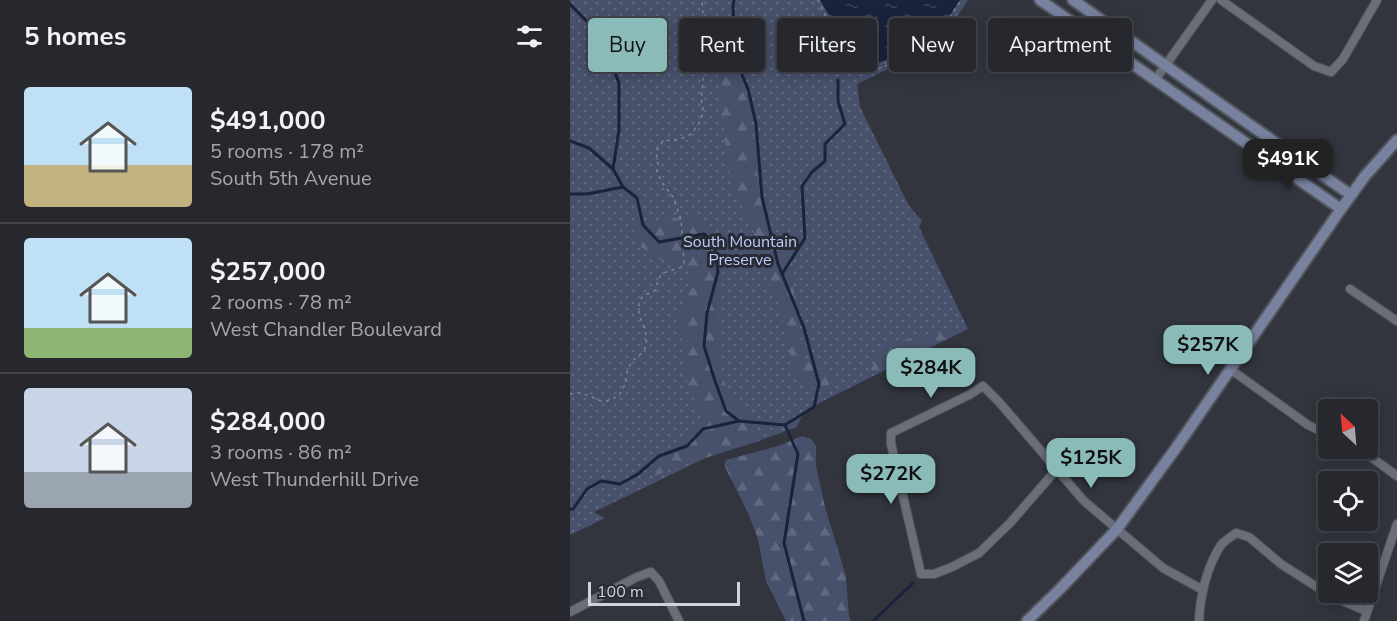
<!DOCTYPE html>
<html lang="en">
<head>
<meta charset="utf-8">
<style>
	:root { --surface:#26282e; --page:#2e3036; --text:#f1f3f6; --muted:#a4a6aa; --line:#42444a; --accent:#8bbbb9 }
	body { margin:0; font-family:"Nunito Sans",sans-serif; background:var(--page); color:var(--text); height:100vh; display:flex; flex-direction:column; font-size:22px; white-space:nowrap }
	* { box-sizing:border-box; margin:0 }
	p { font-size:20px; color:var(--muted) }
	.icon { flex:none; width:33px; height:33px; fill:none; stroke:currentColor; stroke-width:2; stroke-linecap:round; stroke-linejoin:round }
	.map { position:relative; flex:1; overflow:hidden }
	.side { display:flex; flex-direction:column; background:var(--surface); width:570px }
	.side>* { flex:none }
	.hud { position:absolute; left:18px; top:18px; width:570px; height:54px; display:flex; gap:12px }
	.needle { width:39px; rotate:334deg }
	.tools { position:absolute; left:748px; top:399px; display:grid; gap:12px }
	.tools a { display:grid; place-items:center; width:60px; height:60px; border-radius:6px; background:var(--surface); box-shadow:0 3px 15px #0003,0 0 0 2px var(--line); font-size:30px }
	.scale { position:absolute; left:18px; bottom:15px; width:152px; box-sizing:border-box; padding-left:6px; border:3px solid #d1d3d9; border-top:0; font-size:16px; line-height:21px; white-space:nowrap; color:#d1d3d9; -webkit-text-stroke:4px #282b34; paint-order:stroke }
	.price { position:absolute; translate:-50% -51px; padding:0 14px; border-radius:12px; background:var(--accent); color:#111; font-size:20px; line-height:39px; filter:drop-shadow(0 2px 3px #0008) }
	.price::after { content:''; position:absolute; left:50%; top:36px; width:18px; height:14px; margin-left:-9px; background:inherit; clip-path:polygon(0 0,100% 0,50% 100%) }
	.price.active { background:#222; color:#fff }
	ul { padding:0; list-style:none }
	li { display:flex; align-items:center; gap:18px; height:150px; padding:0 24px }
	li+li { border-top:2px solid var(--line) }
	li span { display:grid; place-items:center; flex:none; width:168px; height:120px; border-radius:6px; color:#555 }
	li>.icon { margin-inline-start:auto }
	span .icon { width:72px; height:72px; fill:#fffc; stroke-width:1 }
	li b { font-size:26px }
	h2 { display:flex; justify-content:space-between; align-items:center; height:72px; padding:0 24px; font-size:26px }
	.tag { padding:0 21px; border-radius:6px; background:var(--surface); box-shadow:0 3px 15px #0003,0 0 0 2px var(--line); font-size:21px; line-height:54px }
	.tag.active { background:var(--accent); color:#111 }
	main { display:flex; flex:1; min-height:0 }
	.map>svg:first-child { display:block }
	.grass { fill:url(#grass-dots) }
	.forest { fill:url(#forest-firs) }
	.water { fill:url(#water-ripples) }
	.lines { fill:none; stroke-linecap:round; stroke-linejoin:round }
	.stream { stroke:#1a233d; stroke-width:3 }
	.street-casing { stroke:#50545b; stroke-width:10 }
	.secondary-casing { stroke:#50545b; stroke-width:14 }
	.path { stroke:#83868d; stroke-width:1.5; stroke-dasharray:3 4.5; stroke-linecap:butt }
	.street { stroke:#6a6e78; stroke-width:8 }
	.secondary { stroke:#78829f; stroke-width:10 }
	.labels { text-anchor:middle; stroke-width:6; stroke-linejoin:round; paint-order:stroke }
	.park-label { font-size:16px; fill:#bbccf9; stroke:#282b34 }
</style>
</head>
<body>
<main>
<section class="side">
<h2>5 homes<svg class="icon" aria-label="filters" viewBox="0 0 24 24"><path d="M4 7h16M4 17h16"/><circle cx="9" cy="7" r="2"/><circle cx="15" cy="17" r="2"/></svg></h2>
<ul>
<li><span style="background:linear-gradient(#bfe0f5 65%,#c2b280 0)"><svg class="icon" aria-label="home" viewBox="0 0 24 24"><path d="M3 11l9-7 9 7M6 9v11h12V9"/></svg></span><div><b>$491,000</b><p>5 rooms · 178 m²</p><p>South 5th Avenue</p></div></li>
<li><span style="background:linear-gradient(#bfe0f5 75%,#8fb573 0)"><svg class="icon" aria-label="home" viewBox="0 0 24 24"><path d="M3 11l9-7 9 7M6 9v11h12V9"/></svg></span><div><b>$257,000</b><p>2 rooms · 78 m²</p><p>West Chandler Boulevard</p></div></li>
<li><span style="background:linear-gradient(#c9d6e8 70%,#9aa5b1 0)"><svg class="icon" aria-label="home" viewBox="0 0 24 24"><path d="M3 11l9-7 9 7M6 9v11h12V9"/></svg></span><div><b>$284,000</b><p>3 rooms · 86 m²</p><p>West Thunderhill Drive</p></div></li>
</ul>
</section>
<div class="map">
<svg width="827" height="621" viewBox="0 0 827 621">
	<defs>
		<pattern id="grass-dots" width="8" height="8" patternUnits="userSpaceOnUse" patternTransform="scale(1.5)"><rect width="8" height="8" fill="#47516b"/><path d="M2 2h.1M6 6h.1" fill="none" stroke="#606980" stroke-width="1.8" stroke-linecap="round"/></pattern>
		<pattern id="forest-firs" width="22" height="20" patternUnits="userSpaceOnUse" patternTransform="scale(1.5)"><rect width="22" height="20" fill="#47516b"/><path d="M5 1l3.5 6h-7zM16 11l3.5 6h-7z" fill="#606980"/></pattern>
		<pattern id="water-ripples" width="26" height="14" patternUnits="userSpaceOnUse" patternTransform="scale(1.5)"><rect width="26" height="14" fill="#1a233d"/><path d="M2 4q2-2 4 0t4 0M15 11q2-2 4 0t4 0" fill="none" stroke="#3a4258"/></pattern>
	</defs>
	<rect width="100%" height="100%" fill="#32353e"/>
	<!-- grass -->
	<path class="grass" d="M0 0H398L372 39 359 49 287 84 290 107 339 206 352 221 349 227 398 329 239 408 231 418 227 427 186 442 187 433 24 512 35 518 0 535Z"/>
	<!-- forest -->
	<g class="forest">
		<path d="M153 30 156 34 180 110 192 212 219 252 224 269V314L236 359 263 379 257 388 241 387 232 381 220 365V348L209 305 191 262 183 230 166 195 158 168 147 69 148 32Z"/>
		<path d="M124 215 138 227 153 269 147 309 149 370 164 404C183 413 190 420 186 442L119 463 84 476 93 460 115 440 131 419 116 378 109 320 122 271 120 267 86 258 65 242 63 229 70 223Z"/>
		<path d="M398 327 299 376C303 365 306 354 315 346 325 338 348 339 361 336 374 332 384 329 398 327Z"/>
		<path d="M232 436 241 439 246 446V466L255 507 276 576 279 616 281 621H216L196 581 188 539 178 513 154 465 156 460 208 446Z"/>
	</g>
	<!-- water -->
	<path class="water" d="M250 0H390L373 26 364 36 322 58 302 65 286 61Z"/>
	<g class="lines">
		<!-- stream -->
		<g class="stream">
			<path d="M164 0 163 6 165 58 178 89 186 124 192 197 208 264 234 328 249 384 244 407 215 425 228 454 214 543 234 621"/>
			<path d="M0 4 30 35 49 83V130L43 169"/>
			<path d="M0 141 19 148 43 169 53 187"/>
			<path d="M0 194H17L53 187 67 198 73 225 89 242 134 234 144 242 148 272 137 313 134 346 145 381 156 411 169 421 215 425"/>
			<path d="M212 274 235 238 232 186 242 172 255 161V144L275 124 268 101V80"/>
			<path d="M0 509H3L17 489 31 481 50 484 68 474 89 456 117 446 133 429 169 421"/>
			<path d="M303 621 343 583"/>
		</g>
		<!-- street casing -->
		<g class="street-casing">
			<g id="street">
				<path d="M651 0 744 66 761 72 773 59 807 0"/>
				<path d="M585 80 642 0"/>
				<path d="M780 289 827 321"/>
				<path d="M660 369 738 425 759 435"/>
				<path d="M785 448 801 457 827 476"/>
				<path d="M487 469 440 523 409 553 382 567 364 574H351L321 444V433L399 395 413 386 429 402 514 501 593 568 633 590"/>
				<path d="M0 612 67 577 81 572 89 581 109 621"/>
				<path d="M629 621C630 596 637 566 651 545 655 540 661 537 666 533L679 537 711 564 761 596 796 611"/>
				<path d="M794 621 827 524"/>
			</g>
		</g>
		<!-- secondary casing -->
		<g class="secondary-casing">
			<g id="secondary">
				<path d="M470 0 771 209"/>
				<path d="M503 0C595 65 688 131 781 195"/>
				<path d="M457 621 490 589 547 529 606 448 771 209 795 176 827 140"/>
			</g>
		</g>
		<!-- path -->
		<g class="path">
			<path d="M248 0C258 19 278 73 304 69 321 67 348 48 363 39L369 34 391 0"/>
			<path d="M0 394C4 393 10 392 14 394 23 396 30 404 40 400 59 393 53 378 60 365 64 357 75 354 76 344 79 328 63 315 71 299 74 292 82 295 86 289 87 286 87 283 88 280 92 271 103 270 112 267L114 263 111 219 103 197 91 181 87 172 88 162 86 151 93 141 111 139 121 134 128 125 132 116 133 108 131 99 133 84 134 33 132 0"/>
		</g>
		<!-- street -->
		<use href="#street" class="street"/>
		<!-- secondary -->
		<use href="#secondary" class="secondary"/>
	</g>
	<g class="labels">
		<!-- park labels -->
		<g class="park-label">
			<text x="170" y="247">South Mountain<tspan x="170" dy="18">Preserve</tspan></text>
		</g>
	</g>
</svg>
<div class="tools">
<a><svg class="needle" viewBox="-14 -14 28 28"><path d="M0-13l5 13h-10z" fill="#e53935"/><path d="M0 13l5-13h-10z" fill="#a4a6aa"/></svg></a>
<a><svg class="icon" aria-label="locate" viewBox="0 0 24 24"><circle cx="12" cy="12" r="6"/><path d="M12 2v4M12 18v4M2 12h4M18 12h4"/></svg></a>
<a><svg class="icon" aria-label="layers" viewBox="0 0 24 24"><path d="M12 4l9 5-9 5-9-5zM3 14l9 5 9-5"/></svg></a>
</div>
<div class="scale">100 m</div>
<b class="price active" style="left:718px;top:190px">$491K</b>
<b class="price" style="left:638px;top:376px">$257K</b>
<b class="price" style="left:361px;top:399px">$284K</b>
<b class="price" style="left:521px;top:489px">$125K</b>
<b class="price" style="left:321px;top:505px">$272K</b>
<div class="hud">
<a class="tag active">Buy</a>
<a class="tag">Rent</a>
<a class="tag">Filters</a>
<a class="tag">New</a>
<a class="tag">Apartment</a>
</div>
</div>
</main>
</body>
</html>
